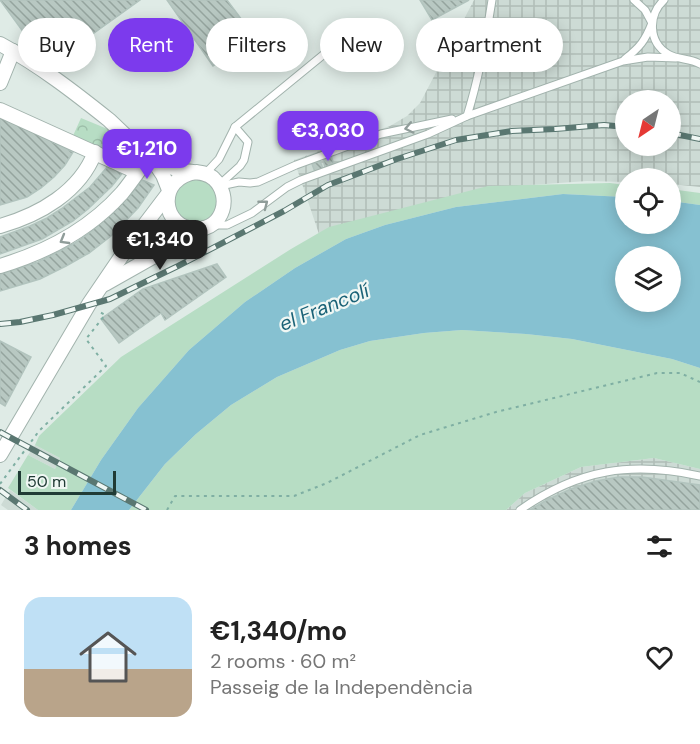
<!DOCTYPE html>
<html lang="en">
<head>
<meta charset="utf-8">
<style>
	:root { --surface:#fff; --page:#f6f6f6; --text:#222; --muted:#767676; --accent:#7c3aed }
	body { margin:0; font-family:"DM Sans",sans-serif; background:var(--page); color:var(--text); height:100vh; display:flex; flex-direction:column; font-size:22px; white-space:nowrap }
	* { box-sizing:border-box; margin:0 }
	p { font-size:20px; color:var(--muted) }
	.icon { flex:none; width:33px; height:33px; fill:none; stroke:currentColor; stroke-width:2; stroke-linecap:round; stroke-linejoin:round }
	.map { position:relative; height:510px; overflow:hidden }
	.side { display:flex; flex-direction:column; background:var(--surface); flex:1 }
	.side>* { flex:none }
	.guide { position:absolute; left:18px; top:18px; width:664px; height:54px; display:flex; gap:12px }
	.needle { width:39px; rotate:215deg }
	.controls { position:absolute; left:615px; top:90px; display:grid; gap:12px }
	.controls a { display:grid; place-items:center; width:66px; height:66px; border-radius:50%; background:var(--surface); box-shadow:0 3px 15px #0003; font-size:30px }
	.scale { position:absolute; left:18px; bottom:15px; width:98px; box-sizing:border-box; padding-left:6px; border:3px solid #203b35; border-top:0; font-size:16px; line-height:21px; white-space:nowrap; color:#203b35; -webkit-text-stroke:4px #f0f7f4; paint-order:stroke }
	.price { position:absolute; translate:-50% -51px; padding:0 14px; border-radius:12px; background:var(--accent); color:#fff; font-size:20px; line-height:39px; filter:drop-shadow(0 2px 3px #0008) }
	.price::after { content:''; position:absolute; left:50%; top:36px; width:18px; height:14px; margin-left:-9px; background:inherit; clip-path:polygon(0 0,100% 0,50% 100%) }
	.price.selected { background:#222; color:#fff }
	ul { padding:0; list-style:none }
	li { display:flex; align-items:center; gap:18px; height:150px; padding:0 24px }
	li span { display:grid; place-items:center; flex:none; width:168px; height:120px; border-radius:18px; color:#555 }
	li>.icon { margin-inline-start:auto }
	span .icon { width:72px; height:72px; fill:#fffc; stroke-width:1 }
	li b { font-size:26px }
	h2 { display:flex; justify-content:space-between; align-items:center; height:72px; padding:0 24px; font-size:26px }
	.tag { padding:0 21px; border-radius:27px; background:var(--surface); box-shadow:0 3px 15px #0003; font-size:21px; line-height:54px }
	.tag.selected { background:var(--accent); color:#fff }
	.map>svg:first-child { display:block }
	.built { fill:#cddbd5 }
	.industrial { fill:url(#industrial-grid); fill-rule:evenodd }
	.grass { fill:#b7ddc4 }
	.park { fill:url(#park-crowns) }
	.water { fill:#86c1d1; fill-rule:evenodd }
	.building { fill:url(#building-back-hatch); stroke:#b2c4be; stroke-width:1.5 }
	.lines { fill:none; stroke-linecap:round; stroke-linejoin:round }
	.lane-casing { stroke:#a2b3ad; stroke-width:9 }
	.street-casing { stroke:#a2b3ad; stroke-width:16 }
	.path { stroke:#7fafa3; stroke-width:2; stroke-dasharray:3 4.5; stroke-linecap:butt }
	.lane { stroke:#fff; stroke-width:7 }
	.street { stroke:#fff; stroke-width:14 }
	.rail-casing { stroke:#5a7771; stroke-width:6 }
	.rail { stroke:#f0f7f4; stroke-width:4; stroke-dasharray:11; stroke-linecap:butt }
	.oneway { stroke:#909d9a }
	.labels { text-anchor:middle; stroke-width:4.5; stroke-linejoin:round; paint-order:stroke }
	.water-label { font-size:20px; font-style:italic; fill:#1a6277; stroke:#f0f7f4 }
</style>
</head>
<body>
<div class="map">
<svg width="700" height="510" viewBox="0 0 700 510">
	<defs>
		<pattern id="industrial-grid" width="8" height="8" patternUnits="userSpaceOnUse" patternTransform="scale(1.5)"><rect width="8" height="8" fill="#cddbd5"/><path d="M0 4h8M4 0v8" fill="none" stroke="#b0bdb7"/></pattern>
		<pattern id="park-crowns" width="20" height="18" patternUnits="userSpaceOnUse" patternTransform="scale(1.5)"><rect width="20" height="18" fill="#b7ddc4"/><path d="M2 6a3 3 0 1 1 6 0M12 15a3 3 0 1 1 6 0" fill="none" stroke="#9dbfa9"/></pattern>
		<pattern id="building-back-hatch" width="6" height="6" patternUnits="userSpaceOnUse" patternTransform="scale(1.5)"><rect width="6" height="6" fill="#b8c8c2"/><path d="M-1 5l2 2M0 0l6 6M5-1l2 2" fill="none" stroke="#95a49e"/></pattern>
	</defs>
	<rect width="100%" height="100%" fill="#dfebe6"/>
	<!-- built -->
	<g class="built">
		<path d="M35 445 60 458 55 469 28 455Z"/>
		<path d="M10 490 38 510H8L1 505Z"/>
	</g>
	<!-- industrial -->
	<g class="industrial">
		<path d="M474 0H700V187L671 184 670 178H626L625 182 587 181 517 186 320 237 294 160 390 126 407 116 420 103ZM626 100H670V146H626Z"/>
		<path d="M654 458 700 469V510H506L525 493 581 467Z"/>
	</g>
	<!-- grass -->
	<g class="grass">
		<circle cx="196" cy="200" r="22"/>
		<path d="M610 183 625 185V197L563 194 456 207 385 225 346 239 295 268 245 302 189 350 138 408 101 460 71 510H38L8 488 28 455 55 469 60 458 35 445 39 436 121 357 291 249 329 227 488 186Z"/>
		<path d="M670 189 700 193V205L671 201Z"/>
		<path d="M462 330 526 334 572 339 672 359 700 368V469L654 458 581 467 525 493 506 510H129L165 464 196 434 231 405 277 377 340 350 370 341 424 333Z"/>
	</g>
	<!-- park -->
	<path class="park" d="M81 118 110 130 135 153 128 163 72 138Z"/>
	<!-- water -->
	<path class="water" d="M563 194 625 197 626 224H670L671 201 700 205V368L672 359 572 339 526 334 462 330 424 333 370 341 340 350 277 377 231 405 196 434 165 464 129 510H71L101 460 138 408 189 350 245 302 295 268 346 239 385 225 456 207ZM626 256H670V302H626Z"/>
	<!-- building -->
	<g class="building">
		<path d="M0 0H140L48 66Z"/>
		<path d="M167 0H227L254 36 213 66Z"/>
		<path d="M420 0H469L432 20Z"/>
		<path d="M0 116 53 140 52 142 73 152 65 165 54 177 41 188 27 197 0 205Z"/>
		<path d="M331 156 334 164 325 167 323 159Z"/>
		<path d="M320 161 323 169 315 172 312 164Z"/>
		<path d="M109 165 124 171 112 186 88 209 73 221 42 239 0 254V237L30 226 47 218 61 209 90 187Z"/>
		<path d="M142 180 154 185 138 208 111 236 89 253 66 266 40 279 0 291V274L38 262 75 243 88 234 115 211 131 194Z"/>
		<path d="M217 264 226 277 165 320 161 313 119 343 101 319 143 289Z"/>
		<path d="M0 341 31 357 5 406 0 403Z"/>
		<path d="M619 477H642L700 485V510H530L547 500 571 489 596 481Z"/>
	</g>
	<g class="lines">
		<!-- lane casing -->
		<g class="lane-casing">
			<g id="lane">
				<path d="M492 0C486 39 479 78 467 116L623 61 648 57 676 58"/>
				<path d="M664 0C648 15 648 42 668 54 678 60 690 58 700 64"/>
				<path d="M625 59C640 47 645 41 652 23L645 10 634 0"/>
				<path d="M205 174 219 159 235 127"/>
				<path d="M219 185 240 166 244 160 248 142 235 127 356 28"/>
				<path d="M220 186 239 182 250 183 258 182 296 165 381 134 452 119"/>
				<path d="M213 225H227L252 213 287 187 301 180 428 134 467 116"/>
				<path d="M520 510C579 469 631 461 700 476"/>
			</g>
		</g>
		<!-- street casing -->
		<g class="street-casing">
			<g id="street">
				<path d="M0 44C39 65 74 92 109 120 122 132 135 146 150 156 158 161 169 167 179 170 190 173 205 170 214 179 232 196 224 228 197 229 161 230 155 177 197 172"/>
				<path d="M0 83 13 51"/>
				<path d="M0 110 137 172"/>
				<path d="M151 157 163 175 169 190"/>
				<path d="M0 226C39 215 80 192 95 152"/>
				<path d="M0 266C47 252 89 230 122 193 132 181 140 168 150 156"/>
				<path d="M105 284 204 228"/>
				<path d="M0 455 89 304 127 248 168 194"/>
			</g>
		</g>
		<!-- path -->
		<g class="path">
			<path d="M0 484 39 431 106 366 86 339 105 315 98 311"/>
			<path d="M167 510 175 496H294L327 483 420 435 496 412 657 373H680L700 382"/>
		</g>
		<!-- lane -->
		<use href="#lane" class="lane"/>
		<!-- street -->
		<use href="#street" class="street"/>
		<!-- rail casing -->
		<g class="rail-casing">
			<g id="rail">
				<path d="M670 133 700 139"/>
				<path d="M0 324 20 322 53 315 110 299 178 266 284 211 328 185 397 159 456 140 512 131 555 129 604 125 626 127"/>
				<path d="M0 432 146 510"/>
				<path d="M0 490 27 510"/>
			</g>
		</g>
		<!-- rail -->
		<use href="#rail" class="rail"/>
	</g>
	<!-- one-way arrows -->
	<defs><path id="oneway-chevron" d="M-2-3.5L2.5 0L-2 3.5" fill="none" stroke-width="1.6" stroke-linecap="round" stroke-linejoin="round" transform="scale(1.5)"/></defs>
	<g class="oneway">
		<use href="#oneway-chevron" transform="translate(409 128) rotate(168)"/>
		<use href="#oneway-chevron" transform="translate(264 204) rotate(-38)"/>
		<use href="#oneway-chevron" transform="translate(64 240) rotate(150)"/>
	</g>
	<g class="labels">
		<!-- water labels -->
		<g class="water-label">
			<text transform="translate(324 307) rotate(-22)" y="7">el Francolí</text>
		</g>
	</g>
</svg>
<div class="controls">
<a><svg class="needle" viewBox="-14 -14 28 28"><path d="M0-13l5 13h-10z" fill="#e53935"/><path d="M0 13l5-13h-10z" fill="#767676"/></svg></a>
<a><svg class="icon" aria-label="locate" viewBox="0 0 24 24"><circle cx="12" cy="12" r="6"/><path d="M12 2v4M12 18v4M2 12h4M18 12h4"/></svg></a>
<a><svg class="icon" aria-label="layers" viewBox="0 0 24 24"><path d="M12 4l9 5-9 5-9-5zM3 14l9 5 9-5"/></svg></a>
</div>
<div class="scale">50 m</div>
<b class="price" style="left:328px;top:162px">€3,030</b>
<b class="price" style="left:147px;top:180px">€1,210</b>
<b class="price selected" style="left:160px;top:271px">€1,340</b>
<div class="guide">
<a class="tag">Buy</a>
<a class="tag selected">Rent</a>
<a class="tag">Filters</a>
<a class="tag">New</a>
<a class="tag">Apartment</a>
</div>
</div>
<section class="side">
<h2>3 homes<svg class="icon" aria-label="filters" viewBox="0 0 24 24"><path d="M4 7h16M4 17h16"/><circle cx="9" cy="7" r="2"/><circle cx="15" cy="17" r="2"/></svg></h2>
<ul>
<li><span style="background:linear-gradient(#bfe0f5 60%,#b9a48a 0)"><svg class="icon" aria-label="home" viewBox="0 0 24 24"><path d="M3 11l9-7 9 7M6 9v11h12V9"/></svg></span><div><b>€1,340/mo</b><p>2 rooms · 60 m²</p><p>Passeig de la Independència</p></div><svg class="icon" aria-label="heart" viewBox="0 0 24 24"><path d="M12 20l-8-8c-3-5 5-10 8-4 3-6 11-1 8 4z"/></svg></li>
</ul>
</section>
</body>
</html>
